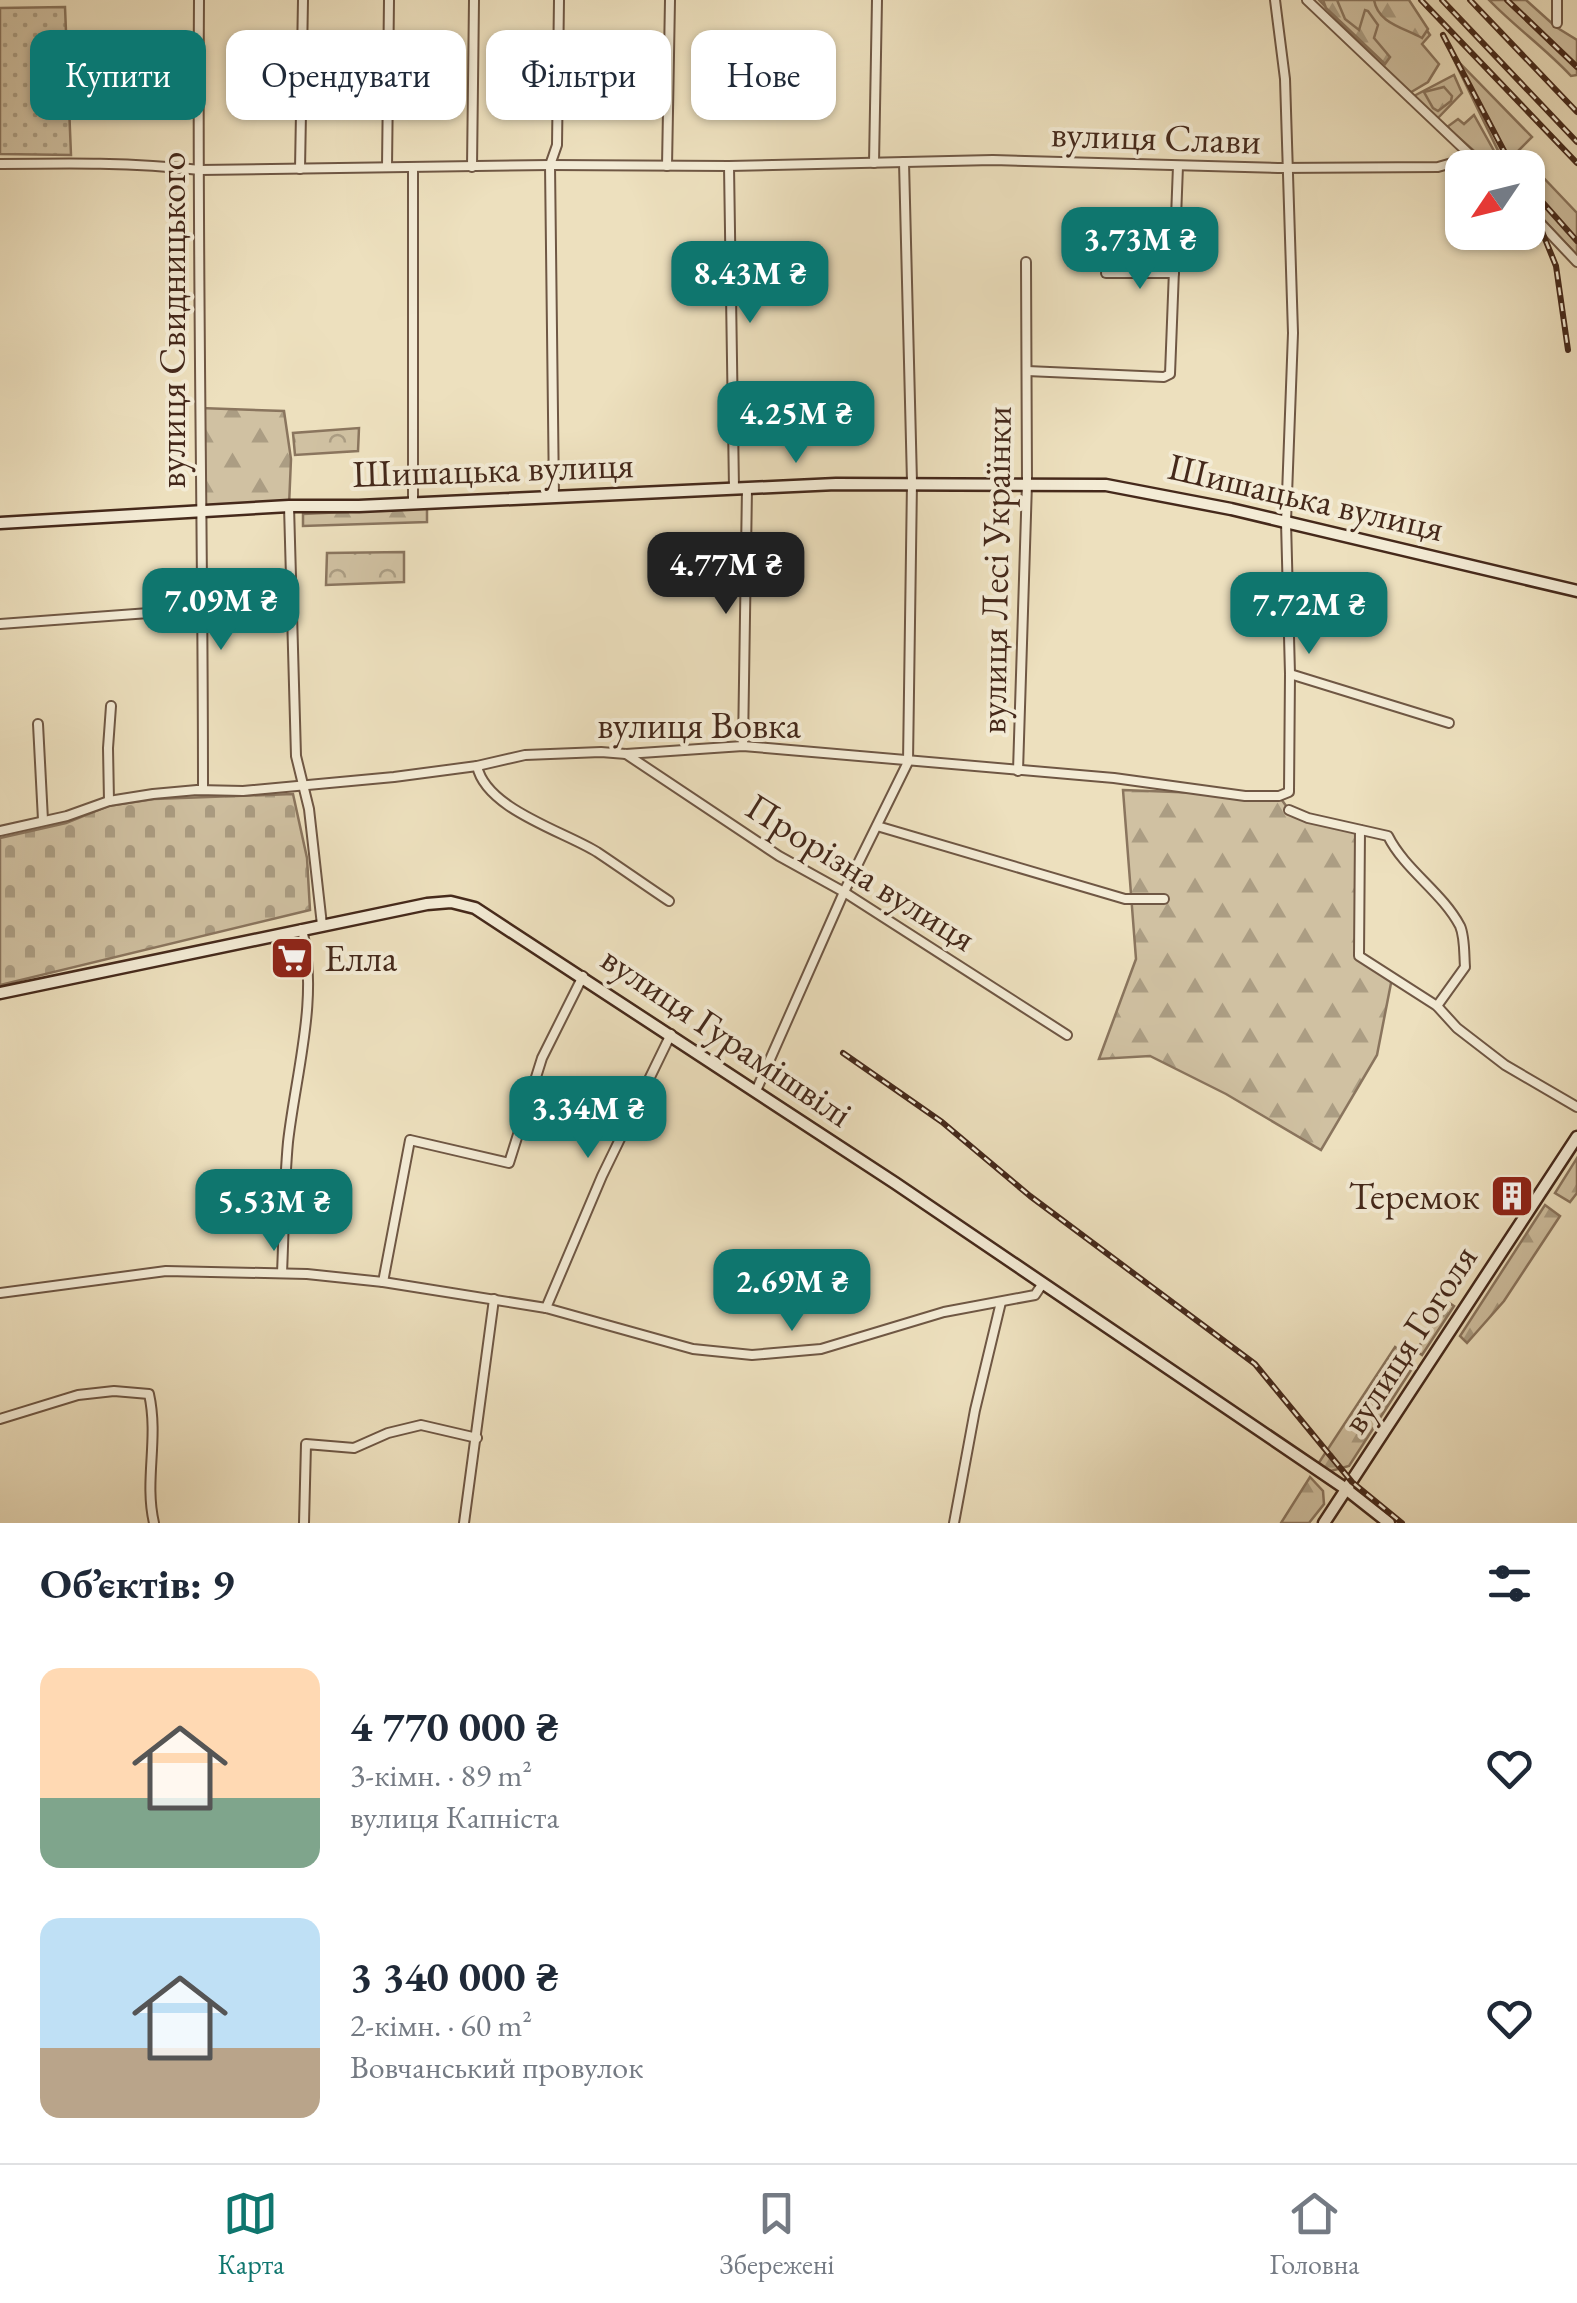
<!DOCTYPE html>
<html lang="uk">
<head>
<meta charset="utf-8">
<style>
	:root { --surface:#fff; --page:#f2f2f3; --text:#1f2937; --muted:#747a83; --line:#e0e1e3; --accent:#0f766e }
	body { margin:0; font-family:"EB Garamond",serif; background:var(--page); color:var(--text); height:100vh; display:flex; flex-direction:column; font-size:38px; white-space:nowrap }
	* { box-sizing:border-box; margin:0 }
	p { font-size:32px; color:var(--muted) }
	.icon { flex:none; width:55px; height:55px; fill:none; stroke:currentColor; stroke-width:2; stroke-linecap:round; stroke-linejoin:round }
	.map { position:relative; height:1523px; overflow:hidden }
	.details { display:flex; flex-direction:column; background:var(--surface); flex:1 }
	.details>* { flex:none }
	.top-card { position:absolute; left:30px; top:30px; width:1000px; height:90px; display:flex; gap:20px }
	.needle { width:65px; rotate:235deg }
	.controls { position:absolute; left:1445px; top:150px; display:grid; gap:20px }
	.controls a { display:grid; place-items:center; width:100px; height:100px; border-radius:20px; background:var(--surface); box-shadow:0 2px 8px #0004; font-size:50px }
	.price { position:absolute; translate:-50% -85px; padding:0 22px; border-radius:20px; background:var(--accent); color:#fff; font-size:32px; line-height:65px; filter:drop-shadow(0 2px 5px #0008) }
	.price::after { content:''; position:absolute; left:50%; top:60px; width:30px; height:22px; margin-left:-15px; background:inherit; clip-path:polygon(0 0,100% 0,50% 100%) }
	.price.active { background:#222; color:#fff }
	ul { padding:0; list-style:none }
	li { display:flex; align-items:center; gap:30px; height:250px; padding:0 40px }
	li span { display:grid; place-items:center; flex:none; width:280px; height:200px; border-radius:20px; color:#555 }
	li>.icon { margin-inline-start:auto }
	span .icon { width:120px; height:120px; fill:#fffc; stroke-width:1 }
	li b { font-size:42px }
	h2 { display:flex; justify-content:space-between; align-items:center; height:120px; padding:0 40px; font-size:42px }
	.chip { padding:0 35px; border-radius:20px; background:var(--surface); box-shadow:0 2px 8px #0004; font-size:35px; line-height:90px }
	.chip.active { background:var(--accent); color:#fff }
	.menu { display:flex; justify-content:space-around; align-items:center; height:140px; border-top:2px solid var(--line); background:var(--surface); font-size:28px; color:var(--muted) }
	.menu a { display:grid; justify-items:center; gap:5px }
	.menu .active { color:var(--accent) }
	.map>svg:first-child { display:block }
	.grass { fill:#d0c1a2; stroke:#8a755e; stroke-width:2.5 }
	.forest { fill:url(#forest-firs); stroke:#8a755e; stroke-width:2.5 }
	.cemetery { fill:url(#cemetery-stones); stroke:#8a755e; stroke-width:2.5 }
	.park { fill:url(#park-crowns); stroke:#8a755e; stroke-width:2.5 }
	.garden { fill:url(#garden-dots); stroke:#8a755e; stroke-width:2.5 }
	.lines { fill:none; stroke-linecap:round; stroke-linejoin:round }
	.street-casing { stroke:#6f5744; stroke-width:12 }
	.secondary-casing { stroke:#45291b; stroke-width:15 }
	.street { stroke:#f3ebd5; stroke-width:8 }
	.secondary { stroke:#f3ebd5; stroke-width:10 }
	.rail-casing { stroke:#45291b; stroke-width:6 }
	.rail { stroke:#f3ebd5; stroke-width:2.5; stroke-dasharray:8; stroke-linecap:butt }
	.labels { text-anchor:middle; stroke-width:8; stroke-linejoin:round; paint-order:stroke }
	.street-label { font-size:38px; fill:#45291b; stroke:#f3ebd5 }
	.poi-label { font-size:38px; fill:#45291b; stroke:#f3ebd5; text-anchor:start }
</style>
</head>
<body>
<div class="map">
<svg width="1577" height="1523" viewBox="0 0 1577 1523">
	<defs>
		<pattern id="forest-firs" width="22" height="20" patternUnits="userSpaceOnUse" patternTransform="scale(2.5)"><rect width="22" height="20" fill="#d0c1a2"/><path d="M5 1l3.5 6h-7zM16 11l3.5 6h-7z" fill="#ab9d83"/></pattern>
		<pattern id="cemetery-stones" width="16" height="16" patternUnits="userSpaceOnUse" patternTransform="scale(2.5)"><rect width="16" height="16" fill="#d0c1a2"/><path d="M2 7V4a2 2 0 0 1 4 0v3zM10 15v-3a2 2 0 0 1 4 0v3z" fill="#ab9d83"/></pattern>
		<pattern id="park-crowns" width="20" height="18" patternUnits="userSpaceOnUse" patternTransform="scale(2.5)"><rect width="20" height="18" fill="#d0c1a2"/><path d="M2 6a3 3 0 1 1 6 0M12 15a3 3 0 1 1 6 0" fill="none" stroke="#ab9d83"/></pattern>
		<pattern id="garden-dots" width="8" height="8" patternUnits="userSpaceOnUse" patternTransform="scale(2.5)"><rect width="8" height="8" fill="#d0c1a2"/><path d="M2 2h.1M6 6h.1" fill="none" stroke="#ab9d83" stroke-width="1.8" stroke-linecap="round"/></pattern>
	</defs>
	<rect width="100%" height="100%" fill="#ede0be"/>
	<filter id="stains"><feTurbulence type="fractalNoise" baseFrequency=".002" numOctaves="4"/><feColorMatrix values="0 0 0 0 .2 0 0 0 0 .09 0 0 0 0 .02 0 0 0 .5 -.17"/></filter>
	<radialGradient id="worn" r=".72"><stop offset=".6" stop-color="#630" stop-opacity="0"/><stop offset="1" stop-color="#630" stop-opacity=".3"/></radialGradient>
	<!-- grass -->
	<g class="grass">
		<path d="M1319 0H1406L1430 35 1422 44 1439 64 1428 82 1408 94Z"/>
		<path d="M1489 0H1526L1556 27 1577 40V75L1571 76C1545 48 1515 27 1489 0Z"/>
		<path d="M1451 54 1532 137 1518 151 1577 213V255L1528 203V168L1506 167Z"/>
		<path d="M1454 75 1462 93 1436 120 1412 97Z"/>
		<path d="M1474 115 1503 167H1492L1447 127 1458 119 1464 124Z"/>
	</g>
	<!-- forest -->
	<g class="forest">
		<path d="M1323 0H1337L1345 19 1359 30 1365 10 1368 11 1378 25 1374 38 1390 57 1385 64 1326 8Z"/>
		<path d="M1374 0H1409L1428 29 1422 38C1402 27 1378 23 1374 0Z"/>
		<path d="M1444 87 1452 96 1451 101 1438 111 1433 108 1424 92Z"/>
		<path d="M200 408 284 411 291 459 289 506 200 512Z"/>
		<path d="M427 508V522L303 526V514Z"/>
		<path d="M1123 790 1279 796 1289 810 1360 830 1359 956 1392 978 1377 1055 1321 1150 1226 1094 1150 1056 1099 1059 1136 959Z"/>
		<path d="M1577 1158V1193L1570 1202 1555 1193Z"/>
		<path d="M1545 1205 1560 1216 1504 1301 1467 1343 1460 1336Z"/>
		<path d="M1448 1302 1454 1306 1422 1355 1416 1351Z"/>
		<path d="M1395 1347 1415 1364 1349 1466 1331 1471 1318 1464Z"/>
		<path d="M1310 1477 1323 1491 1324 1504 1309 1523H1281Z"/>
	</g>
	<!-- cemetery -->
	<path class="cemetery" d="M293 794 307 858 310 910 0 985V838L66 823 108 806 154 799Z"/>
	<!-- park -->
	<g class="park">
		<path d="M359 428 358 451 295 455 293 433Z"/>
		<path d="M404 552V582L326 585 327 553Z"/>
	</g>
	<!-- garden -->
	<path class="garden" d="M65 7 71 155 0 154V8Z"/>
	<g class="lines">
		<!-- street casing -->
		<g class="street-casing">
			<g id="street">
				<path d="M199 0C197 263 203 526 203 790"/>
				<path d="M1307 0 1484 168"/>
				<path d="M1557 0V23"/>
				<path d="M874 163 877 0"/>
				<path d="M0 164C67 163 133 162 200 170L550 165 729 166 993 160 1278 168 1438 167 1459 161 1468 153"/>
				<path d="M667 166 670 0"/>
				<path d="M729 166 734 488"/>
				<path d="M387 167 389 0"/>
				<path d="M472 167 474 0"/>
				<path d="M300 169 303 0"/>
				<path d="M1528 210 1577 262"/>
				<path d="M1106 273H1174"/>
				<path d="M1027 371 1164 377 1170 374 1178 166"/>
				<path d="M554 497 550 165 557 145 559 0"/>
				<path d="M413 501V167"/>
				<path d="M289 506 296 756 309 809 322 925"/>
				<path d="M0 624 203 609"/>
				<path d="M1290 674 1449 723"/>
				<path d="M38 724 43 820"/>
				<path d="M743 746 747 488"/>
				<path d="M626 754 779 856 844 892 1067 1035"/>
				<path d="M477 766C486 809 563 831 597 852 621 868 645 885 669 901"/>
				<path d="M1018 771 1027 483 1026 262"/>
				<path d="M109 801 108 748 111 706"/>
				<path d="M1289 810 1308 818 1388 836C1405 870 1442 892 1460 926 1465 937 1464 955 1465 967L1437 1006"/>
				<path d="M877 826 1125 899H1164"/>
				<path d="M1360 830 1359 956 1437 1006 1457 1028 1505 1065 1577 1107"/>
				<path d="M0 831 67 816 109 801 153 794 197 790 243 791 394 777 477 766 525 755 601 752 626 754 743 746 1114 778 1245 796H1279L1289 792 1290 674 1286 522 1293 333 1285 79 1275 0"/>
				<path d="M756 1091 844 892 908 762 912 482 904 162"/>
				<path d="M282 1273C284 1229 284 1185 288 1142 296 1072 319 998 302 929"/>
				<path d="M383 1282 410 1140 509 1163 542 1058 583 976"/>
				<path d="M0 1293 166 1271 307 1274 383 1282 546 1308 693 1349 752 1355 821 1349 944 1312 1035 1295 1043 1283"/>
				<path d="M546 1308 602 1176 671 1034"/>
				<path d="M0 1419 78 1395 114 1391 149 1394C159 1439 144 1480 154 1523"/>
				<path d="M304 1523 306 1444 354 1448 388 1433 421 1425 477 1438"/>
				<path d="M464 1523 494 1299"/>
				<path d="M954 1523 975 1410 1001 1302"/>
			</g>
		</g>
		<!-- secondary casing -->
		<g class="secondary-casing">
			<g id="secondary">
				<path d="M0 523 289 506H359L836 484 1106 485 1231 509 1577 591"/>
				<path d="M0 993 427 904 451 902 475 908 895 1183 1346 1489 1389 1523"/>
				<path d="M1324 1523 1577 1137"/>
			</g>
		</g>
		<!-- street -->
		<use href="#street" class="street"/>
		<!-- secondary -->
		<use href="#secondary" class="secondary"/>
		<!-- rail casing -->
		<g class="rail-casing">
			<g id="rail">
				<path d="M1421 0 1577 163"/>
				<path d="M1442 0 1577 142"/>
				<path d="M1470 0 1577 112"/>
				<path d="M1507 0 1577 67"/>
				<path d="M1443 35 1513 168"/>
				<path d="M1537 196 1577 241"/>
				<path d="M1528 197 1556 266 1568 350"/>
				<path d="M843 1053 942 1122 1030 1196 1255 1364 1352 1482 1402 1523"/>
			</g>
		</g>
		<!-- rail -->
		<use href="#rail" class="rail"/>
	</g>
	<!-- icons -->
	<defs>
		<g id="supermarket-square" transform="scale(2.25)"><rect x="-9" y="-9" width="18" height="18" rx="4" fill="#8f2418" stroke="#f3ebd5"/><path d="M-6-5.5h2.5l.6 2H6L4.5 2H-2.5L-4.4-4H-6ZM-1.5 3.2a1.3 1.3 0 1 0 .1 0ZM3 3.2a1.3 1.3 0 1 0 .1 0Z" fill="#fff"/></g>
		<g id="building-square" transform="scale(2.25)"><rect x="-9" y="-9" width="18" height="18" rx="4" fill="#8f2418" stroke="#f3ebd5"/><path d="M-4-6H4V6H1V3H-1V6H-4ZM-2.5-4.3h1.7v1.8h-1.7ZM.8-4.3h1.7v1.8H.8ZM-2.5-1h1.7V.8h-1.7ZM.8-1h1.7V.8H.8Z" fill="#fff"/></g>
	</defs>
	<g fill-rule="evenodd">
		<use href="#supermarket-square" x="292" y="958"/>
		<use href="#building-square" x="1512" y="1196"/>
	</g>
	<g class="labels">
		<!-- street labels -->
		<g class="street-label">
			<text transform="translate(1156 137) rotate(2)" y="13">вулиця Слави</text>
			<text transform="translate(172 320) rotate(-90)" y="13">вулиця Свидницького</text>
			<text transform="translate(493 469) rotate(-2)" y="13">Шишацька вулиця</text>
			<text transform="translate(1306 497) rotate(13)" y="13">Шишацька вулиця</text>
			<text transform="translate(995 570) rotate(-89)" y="13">вулиця Лесі Українки</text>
			<text x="699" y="738">вулиця Вовка</text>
			<text transform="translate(861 872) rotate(32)" y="13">Прорізна вулиця</text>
			<text transform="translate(727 1036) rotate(34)" y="13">вулиця Гурамішвілі</text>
			<text transform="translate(1409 1339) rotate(-57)" y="13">вулиця Гоголя</text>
		</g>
		<!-- poi labels -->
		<g class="poi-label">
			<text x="324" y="971">Елла</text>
			<text x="1480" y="1209" text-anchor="end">Теремок</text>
		</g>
	</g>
	<rect width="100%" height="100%" filter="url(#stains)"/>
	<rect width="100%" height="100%" fill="url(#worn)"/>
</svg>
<div class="controls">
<a><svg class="needle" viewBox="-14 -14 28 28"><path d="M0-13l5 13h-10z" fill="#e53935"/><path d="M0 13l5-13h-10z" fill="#747a83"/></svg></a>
</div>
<b class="price" style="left:1140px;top:292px">3.73M ₴</b>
<b class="price" style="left:750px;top:326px">8.43M ₴</b>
<b class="price" style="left:796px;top:466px">4.25M ₴</b>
<b class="price active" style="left:726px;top:617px">4.77M ₴</b>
<b class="price" style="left:221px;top:653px">7.09M ₴</b>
<b class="price" style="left:1309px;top:657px">7.72M ₴</b>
<b class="price" style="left:588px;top:1161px">3.34M ₴</b>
<b class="price" style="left:274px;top:1254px">5.53M ₴</b>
<b class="price" style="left:792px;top:1334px">2.69M ₴</b>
<div class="top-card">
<a class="chip active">Купити</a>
<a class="chip">Орендувати</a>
<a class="chip">Фільтри</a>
<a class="chip">Нове</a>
</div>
</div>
<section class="details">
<h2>Об’єктів: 9<svg class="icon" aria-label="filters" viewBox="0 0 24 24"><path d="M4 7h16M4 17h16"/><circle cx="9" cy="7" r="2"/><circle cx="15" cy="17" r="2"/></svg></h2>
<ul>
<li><span style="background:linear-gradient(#ffd9b3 65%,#7fa58c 0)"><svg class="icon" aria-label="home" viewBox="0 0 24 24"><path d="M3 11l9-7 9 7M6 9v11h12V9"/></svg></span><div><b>4 770 000 ₴</b><p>3-кімн. · 89 m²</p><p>вулиця Капніста</p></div><svg class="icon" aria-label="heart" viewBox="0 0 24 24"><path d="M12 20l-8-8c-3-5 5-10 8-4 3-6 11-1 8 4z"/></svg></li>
<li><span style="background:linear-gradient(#bfe0f5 65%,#b9a48a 0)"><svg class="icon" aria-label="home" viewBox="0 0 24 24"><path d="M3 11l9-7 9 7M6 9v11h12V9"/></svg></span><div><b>3 340 000 ₴</b><p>2-кімн. · 60 m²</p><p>Вовчанський провулок</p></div><svg class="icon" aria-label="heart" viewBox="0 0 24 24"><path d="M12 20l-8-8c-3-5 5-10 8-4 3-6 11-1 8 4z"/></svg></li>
</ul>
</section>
<nav class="menu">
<a class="active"><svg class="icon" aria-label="map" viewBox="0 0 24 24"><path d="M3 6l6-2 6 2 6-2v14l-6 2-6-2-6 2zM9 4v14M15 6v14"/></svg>Карта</a>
<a><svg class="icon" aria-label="saved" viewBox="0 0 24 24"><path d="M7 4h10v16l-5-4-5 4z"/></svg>Збережені</a>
<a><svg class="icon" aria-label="home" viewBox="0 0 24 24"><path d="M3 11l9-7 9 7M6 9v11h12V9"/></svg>Головна</a>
</nav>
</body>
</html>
